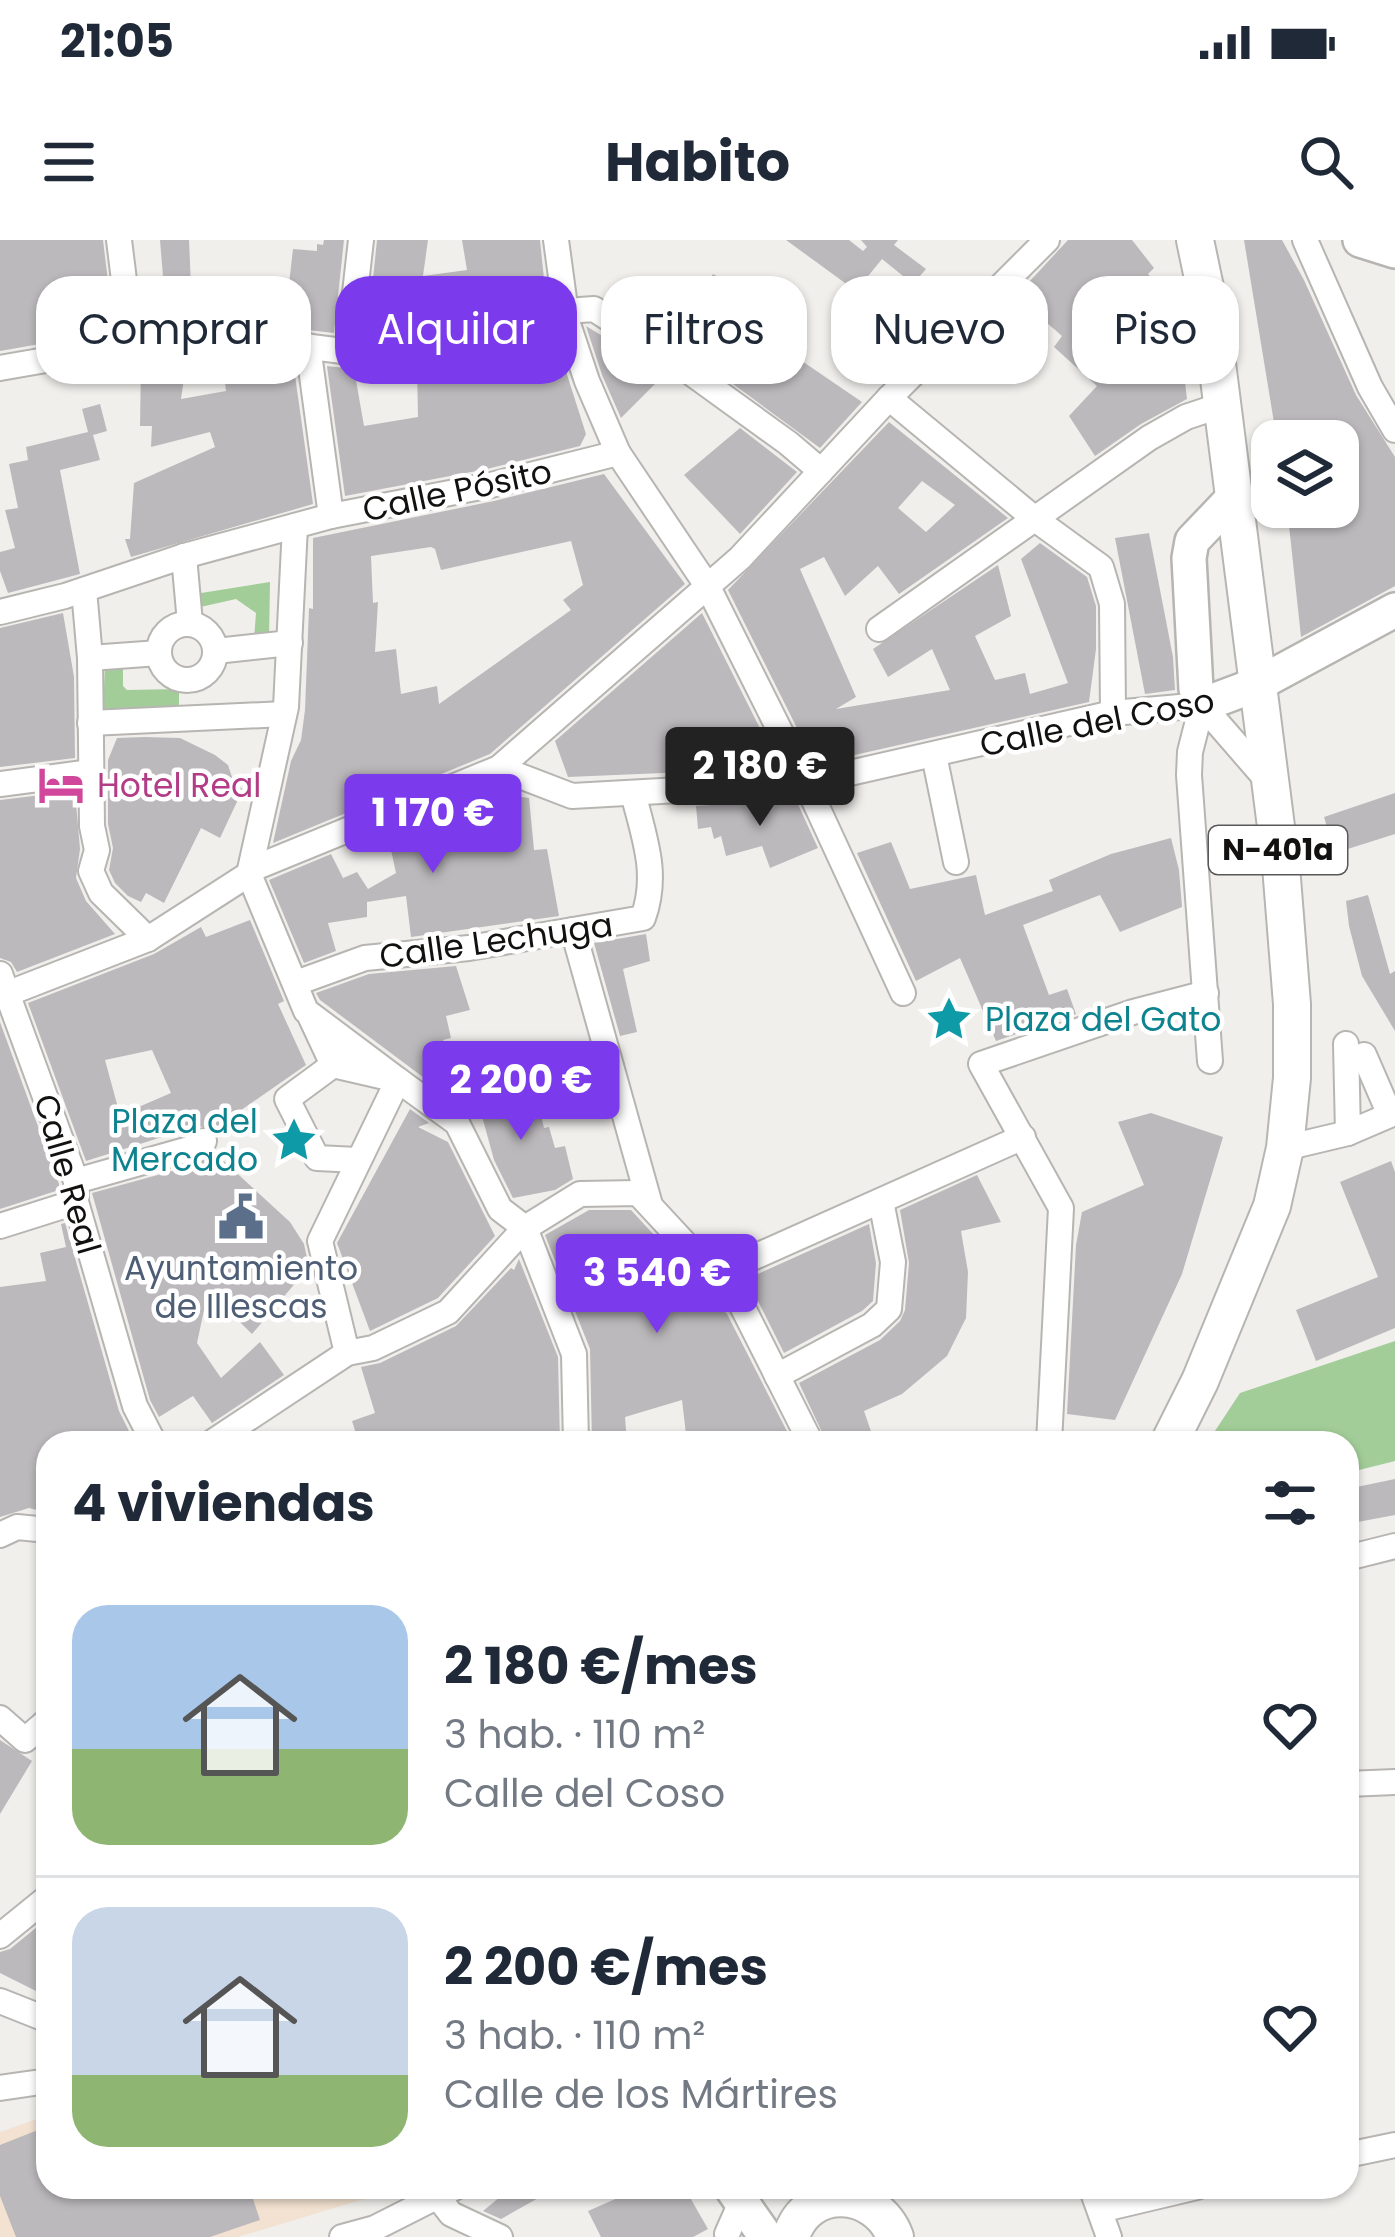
<!DOCTYPE html>
<html lang="es">
<head>
<meta charset="utf-8">
<style>
	:root { --surface:#fff; --page:#f2f2f3; --text:#1f2937; --muted:#747a83; --line:#e0e1e3; --accent:#7c3aed }
	body { margin:0; font-family:Poppins,sans-serif; background:var(--page); color:var(--text); height:100vh; display:flex; flex-direction:column; font-size:45px; white-space:nowrap }
	* { box-sizing:border-box; margin:0 }
	p { font-size:39px; color:var(--muted) }
	.icon { flex:none; width:66px; height:66px; fill:none; stroke:currentColor; stroke-width:2; stroke-linecap:round; stroke-linejoin:round }
	.map { position:relative; flex:1; overflow:hidden }
	.side { position:absolute; left:36px; top:1191px; width:1323px; height:768px; display:flex; flex-direction:column; background:var(--surface); border-radius:36px; box-shadow:0 3px 9px #0004 }
	.side>* { flex:none }
	.top-card { position:absolute; left:36px; top:36px; width:1323px; height:108px; display:flex; gap:24px }
	.tools { position:absolute; left:1251px; top:180px; display:grid; gap:24px }
	.tools a { display:grid; place-items:center; width:108px; height:108px; border-radius:24px; background:var(--surface); box-shadow:0 3px 9px #0004; font-size:60px }
	.price { position:absolute; translate:-50% -102px; padding:0 27px; border-radius:12px; background:var(--accent); color:#fff; font-size:39px; line-height:78px; filter:drop-shadow(0 3px 6px #0008) }
	.price::after { content:''; position:absolute; left:50%; top:72px; width:36px; height:27px; margin-left:-18px; background:inherit; clip-path:polygon(0 0,100% 0,50% 100%) }
	.price.selected { background:#222; color:#fff }
	ul { padding:0; list-style:none }
	li { display:flex; align-items:center; gap:36px; height:300px; padding:0 36px }
	li+li { border-top:3px solid var(--line) }
	li span { display:grid; place-items:center; flex:none; width:336px; height:240px; border-radius:36px; color:#555 }
	li>.icon { margin-inline-start:auto }
	span .icon { width:144px; height:144px; fill:#fffc; stroke-width:1 }
	li b { font-size:51px }
	h2 { display:flex; justify-content:space-between; align-items:center; height:144px; padding:0 36px; font-size:51px }
	.chip { padding:0 42px; border-radius:36px; background:var(--surface); box-shadow:0 3px 9px #0004; font-size:42px; line-height:108px }
	.chip.selected { background:var(--accent); color:#fff }
	.status { display:flex; justify-content:space-between; align-items:center; height:84px; padding:0 60px; background:var(--surface); direction:ltr }
	.status svg { height:33px; fill:currentColor }
	header { display:flex; justify-content:space-between; align-items:center; height:156px; padding:0 36px; background:var(--surface); font-size:54px; font-weight:700 }
	.map>svg:first-child { display:block }
	.medical { fill:#f3e2d1 }
	.green { fill:#a2cd98 }
	.building { fill:#bcb9bc; fill-rule:evenodd }
	.lines { fill:none; stroke-linecap:round; stroke-linejoin:round }
	.street-casing { stroke:#b7b5b2; stroke-width:28 }
	.secondary-casing { stroke:#b7b5b2; stroke-width:38 }
	.primary-casing { stroke:#b7b5b2; stroke-width:40 }
	.street { stroke:#fff; stroke-width:24 }
	.secondary { stroke:#fff; stroke-width:33 }
	.primary { stroke:#fff; stroke-width:36 }
	.labels { text-anchor:middle; stroke-width:9; stroke-linejoin:round; paint-order:stroke }
	.shield { fill:#fff; stroke:#595858; stroke-width:3 }
	.shield-label { font-size:30px; font-weight:bold; fill:#121110 }
	.street-label { font-size:33px; fill:#121110; stroke:#fff }
	.hotel-label { font-size:33px; fill:#b23c85; stroke:#fff; text-anchor:start }
	.culture-label { font-size:33px; fill:#0d838f; stroke:#fff; text-anchor:start }
	.service-label { font-size:33px; fill:#4e5e75; stroke:#fff }
</style>
</head>
<body>
<div class="status"><b>21:05</b><svg viewBox="0 0 49 12"><path d="M0 12V9h3v3zM5 12V6h3v6zM10 12V3h3v9zM15 12V0h3v12zM26 1h20v11H26zM47 4h2v5h-2z"/></svg></div>
<header><svg class="icon" aria-label="menu" viewBox="0 0 24 24"><path d="M4 6h16M4 12h16M4 18h16"/></svg>Habito<svg class="icon" aria-label="search" viewBox="0 0 24 24"><circle cx="10" cy="10" r="6"/><path d="M15 15l6 6"/></svg></header>
<div class="map">
<svg width="1395" height="1997" viewBox="0 0 1395 1997">
	<rect width="100%" height="100%" fill="#f1efec"/>
	<!-- medical -->
	<path class="medical" d="M48 1875V1947L394 1950 238 1997H0V1892Z"/>
	<!-- green -->
	<g class="green">
		<path d="M270 342 269 399H254L256 373 236 359 196 368 195 354Z"/>
		<path d="M105 426H123V446L127 450 179 449V468L103 469Z"/>
		<path d="M1395 1101V1221L1347 1233V1203H1207L1240 1153Z"/>
	</g>
	<!-- building -->
	<g class="building">
		<path d="M0 0H103L114 91 0 111Z"/>
		<path d="M160 0H189L191 46 164 49Z"/>
		<path d="M324 0H344L334 93 273 86 275 61H287L293 9 317 11V4L323 5Z"/>
		<path d="M377 0H428L423 36 467 30 462 0H540L547 68 381 99 367 97Z"/>
		<path d="M786 0H849L863 11 867 7 861 0H898L894 5 926 29 913 44 882 19 856 51Z"/>
		<path d="M1068 0H1132L1154 28 1148 34 1176 67 1187 159 1141 184 1095 216 1069 176 1097 146 1054 107 1062 96 1016 56Z"/>
		<path d="M1244 0H1282L1304 40 1356 155 1395 217V346L1301 397 1287 267H1338V201H1277Z"/>
		<path d="M713 34 726 41 702 88 736 111 758 78 780 93 775 100 780 106 862 162 820 208 673 100Z"/>
		<path d="M928 39 957 66 921 103 896 77Z"/>
		<path d="M586 86 665 134 621 178 602 135Z"/>
		<path d="M551 101 554 132 562 119 586 194 580 206 487 229 345 256 327 126 354 129 364 186 418 177 417 126Z"/>
		<path d="M222 117 293 121 313 264 131 317 125 299H130L134 243 215 207 210 192 151 207 152 186H140L141 121 187 118 181 159 226 151Z"/>
		<path d="M100 164 107 191 93 195 100 220 60 230 80 334 8 353 0 331V312L15 308 5 270 18 268 9 224 28 220 26 207 88 192 82 169Z"/>
		<path d="M889 182 1008 278 899 354 878 326 845 356 824 317 800 329 856 457 836 469 950 450 932 409 888 437 873 409 998 325 1011 376 975 396 995 440 1025 433 1030 454 1068 443 1021 319 1040 303 1087 337 1096 366V409L1089 462 815 524 728 350ZM922 241 955 265 926 292 898 268Z"/>
		<path d="M740 188 797 232 740 294 684 235Z"/>
		<path d="M604 234 685 344 490 514 273 603 291 521 301 500 305 470 309 368 313 369V298L494 261ZM571 301 583 345 563 360 571 370 439 464 437 446 401 454 396 409 375 412 378 362 373 363 371 316 431 307 435 309 441 330Z"/>
		<path d="M1149 293 1173 417 1175 450 1145 454 1115 298Z"/>
		<path d="M63 373 74 437 75 518 0 527V388Z"/>
		<path d="M702 373 780 528 568 537 555 501Z"/>
		<path d="M144 497 180 498 215 515 228 525 232 537 238 540 235 546 243 549 220 598 201 588 164 663 146 653 141 662 128 656 115 643 109 630 113 608 108 584V520L117 498Z"/>
		<path d="M75 551 80 609 76 638 86 661 115 694 17 732 11 722 0 718V560Z"/>
		<path d="M484 552 529 558 534 610 547 609 559 676 411 697 406 656 367 662V677L328 683 336 711 304 723 269 640 331 614 343 638 357 632 368 649 396 633 387 591Z"/>
		<path d="M1395 553V594L1335 613 1324 577Z"/>
		<path d="M796 560 818 608 770 628 762 606 726 616 721 596 714 599 711 587 698 589 696 566Z"/>
		<path d="M1171 598 1179 630 1182 667 1120 692 1100 655 1023 685 1049 755 1067 749 1076 774 996 801 960 718 916 741 857 613 891 602 910 649 976 635 985 675 1053 651 1049 640 1111 614Z"/>
		<path d="M1368 655 1390 734 1395 731V791L1362 736 1349 686 1346 661Z"/>
		<path d="M250 680 284 761 278 764 306 825 214 889 197 886 86 921 28 763 154 714 201 687 206 697ZM152 810 171 853 120 875 105 820Z"/>
		<path d="M646 694 650 721 623 729 637 792 620 796 594 703Z"/>
		<path d="M456 726 470 770 446 776 451 798 443 800 471 851 463 867 320 760 316 753 369 734Z"/>
		<path d="M0 782 59 944V950L0 969Z"/>
		<path d="M481 821 501 872 538 863 544 888 549 887 555 908 565 906 573 939 555 950 513 958 494 920 468 825Z"/>
		<path d="M410 869 429 883 418 887 448 902 495 996 438 1058 370 1091 337 1003Z"/>
		<path d="M1151 873 1223 897 1182 1034 1115 1180 1067 1174 1076 1005 1082 972 1144 945 1118 882Z"/>
		<path d="M215 913 290 982 304 1004 309 1027 252 1094 208 1051 197 1103 221 1138 260 1102 284 1135 212 1183 193 1156 159 1177 150 1160 92 953 194 925Z"/>
		<path d="M1391 921 1395 932V1088L1316 1121 1296 1070 1378 1037 1340 942Z"/>
		<path d="M977 935 1001 982 961 991 968 1032 966 1078 947 1116 902 1154 864 1171 875 1203H827L799 1143 880 1100 900 1081 905 1070 909 1023 900 970Z"/>
		<path d="M589 970H631L727 1074 793 1203H687L682 1160 625 1177 627 1203H592L590 1109 545 995Z"/>
		<path d="M65 983 119 1171 135 1203H48V1273L29 1268 0 1277V1047L46 1041 40 1013 66 1007 61 984Z"/>
		<path d="M869 984 876 1023 873 1061 862 1071 784 1113 756 1057 742 1041Z"/>
		<path d="M519 1019 558 1117 560 1203H359L352 1181 375 1173 361 1127 380 1123 456 1086 511 1028 514 1030Z"/>
		<path d="M1395 1239V1275L1347 1284V1249Z"/>
		<path d="M0 1500 32 1521 0 1574Z"/>
		<path d="M48 1678V1757L0 1733V1712L10 1709Z"/>
		<path d="M48 1886V1947H249L260 1980 210 1997H16L0 1956V1905Z"/>
		<path d="M512 1947H558L501 1979 483 1971Z"/>
		<path d="M643 1947H684L708 1989 693 1997H601L588 1971Z"/>
	</g>
	<g class="lines">
		<!-- street casing -->
		<g class="street-casing">
			<g id="street">
				<path d="M119 0 132 105"/>
				<path d="M556 0 567 81 587 141 618 213 708 347 806 543 903 753"/>
				<path d="M1305 0 1370 147 1395 190"/>
				<path d="M566 71 594 69 676 122 788 203 821 231"/>
				<path d="M308 106 331 276"/>
				<path d="M348 114 361 0"/>
				<path d="M0 128 132 105 212 100 264 101 382 116 567 81"/>
				<path d="M889 158 1035 279 1101 327 1112 364 1113 473"/>
				<path d="M184 316 190 383"/>
				<path d="M84 350 90 418 92 586 97 610 91 631 101 653 148 699"/>
				<path d="M0 372 65 356 184 316 331 276 491 245 618 213"/>
				<circle cx="187" cy="412" r="28"/>
				<path d="M879 389 1149 198 1186 177 1222 165"/>
				<path d="M216 411 290 403"/>
				<path d="M90 418 159 413"/>
				<path d="M1202 465 1190 512 1189 535 1210 821"/>
				<path d="M1202 465 1267 540"/>
				<path d="M90 483 284 474"/>
				<path d="M934 515 956 622"/>
				<path d="M499 528 572 556 806 543 1113 473 1202 465"/>
				<path d="M0 544 91 532"/>
				<path d="M252 629 499 528 740 318 889 158 1047 0"/>
				<path d="M249 634 306 771 398 840 320 1001 347 1113"/>
				<path d="M249 634 286 467 295 286"/>
				<path d="M573 690 650 965"/>
				<path d="M0 734 76 941V962L135 1166 154 1203"/>
				<path d="M296 743 365 718 469 708 643 678C659 634 644 597 633 553"/>
				<path d="M9 753 148 699 249 634"/>
				<path d="M311 778 333 825 398 840 457 883 500 969 525 988 574 1114 576 1203"/>
				<path d="M344 817 287 859 317 918 357 920"/>
				<path d="M1348 893 1390 875 1364 815"/>
				<path d="M1285 908 1348 893 1346 804"/>
				<path d="M76 941 189 909 204 901"/>
				<path d="M0 986 76 962"/>
				<path d="M714 1035 1023 897"/>
				<path d="M777 1136 872 1085 889 1069 893 1022 881 961"/>
				<path d="M211 1203 347 1113 373 1108 448 1072 525 988 580 954 638 953 741 1064 811 1203"/>
				<path d="M1049 1203 1061 968 981 824 1133 772 1206 753"/>
				<path d="M0 1295 17 1287 48 1290"/>
				<path d="M1347 1318 1395 1306"/>
				<path d="M0 1478 25 1500 48 1480"/>
				<path d="M1347 1544 1395 1542"/>
				<path d="M0 1696 48 1657"/>
				<path d="M0 1761 48 1780"/>
				<path d="M0 1848 48 1841"/>
				<path d="M1347 1915 1395 1905"/>
				<path d="M430 1947 451 1974 500 1997"/>
				<path d="M1091 1947 1109 1997"/>
				<path d="M1100 1970 1197 1947"/>
				<path d="M727 1994 742 1960"/>
				<path d="M342 1997 375 1988 456 1947"/>
			</g>
		</g>
		<!-- secondary casing -->
		<g class="secondary-casing">
			<g id="secondary">
				<path d="M1360 0 1395 11"/>
				<path d="M1233 258 1192 301 1189 318 1196 449 1202 465 1258 444 1395 370"/>
				<path d="M731 1947 766 1997"/>
			</g>
		</g>
		<!-- primary casing -->
		<g class="primary-casing">
			<g id="primary">
				<path d="M1169 1203 1200 1141 1272 966 1285 908 1292 838V764L1281 626 1211 76 1195 0"/>
				<path d="M791 1997C807 1943 877 1948 895 1997"/>
			</g>
		</g>
		<!-- street -->
		<use href="#street" class="street"/>
		<!-- secondary -->
		<use href="#secondary" class="secondary"/>
		<!-- primary -->
		<use href="#primary" class="primary"/>
	</g>
	<!-- icons -->
	<defs>
		<g id="hotel-bare" transform="scale(3.6)"><path d="M-6-4.5h1.5V1H6V5H4.5V3h-9V5H-6ZM-4 0a1.8 1.8 0 1 1 3.6 0ZM.5 0V-2.5h3Q6-2.5 6 0Z" fill="#d1479c" stroke="#fff" stroke-width="2.5" paint-order="stroke"/></g>
		<g id="sight-bare" transform="scale(3.6)"><path d="M0-6L1.8-2.2L6-1.7L2.9 1.2L3.7 5.4L0 3.3L-3.7 5.4L-2.9 1.2L-6-1.7L-1.8-2.2Z" fill="#0f9aa8" stroke="#fff" stroke-width="2.5" paint-order="stroke"/></g>
		<g id="civic-bare" transform="scale(3.6)"><path d="M-.6-6.5H3V-4.5H.6V-3L4-1V1h2V6H-6V1h2V-1L-.6-3ZM-1.2 2.5V6h2.4V2.5Z" fill="#5c6f8a" stroke="#fff" stroke-width="2.5" paint-order="stroke"/></g>
	</defs>
	<g fill-rule="evenodd">
		<use href="#hotel-bare" x="61" y="545"/>
		<use href="#sight-bare" x="949" y="779"/>
		<use href="#sight-bare" x="294" y="900"/>
		<use href="#civic-bare" x="241" y="977"/>
	</g>
	<g class="labels">
		<!-- shield labels -->
		<rect class="shield" x="1209" y="586" width="138" height="48" rx="9"/>
		<g class="shield-label">
			<text x="1278" y="620">N-401a</text>
		</g>
		<!-- street labels -->
		<g class="street-label">
			<text transform="translate(457 250) rotate(-12)" y="12">Calle Pósito</text>
			<text transform="translate(1097 482) rotate(-11)" y="12">Calle del Coso</text>
			<text transform="translate(496 700) rotate(-8)" y="12">Calle Lechuga</text>
			<text transform="translate(68 934) rotate(74)" y="12">Calle Real</text>
		</g>
		<!-- hotel labels -->
		<g class="hotel-label">
			<text x="97" y="557">Hotel Real</text>
		</g>
		<!-- culture labels -->
		<g class="culture-label">
			<text x="985" y="791">Plaza del Gato</text>
			<text x="258" y="893" text-anchor="end">Plaza del<tspan x="258" dy="38">Mercado</tspan></text>
		</g>
		<!-- service labels -->
		<g class="service-label">
			<text x="241" y="1040">Ayuntamiento<tspan x="241" dy="38">de Illescas</tspan></text>
		</g>
	</g>
</svg>
<div class="tools">
<a><svg class="icon" aria-label="layers" viewBox="0 0 24 24"><path d="M12 4l9 5-9 5-9-5zM3 14l9 5 9-5"/></svg></a>
</div>
<b class="price selected" style="left:760px;top:589px">2 180 €</b>
<b class="price" style="left:433px;top:636px">1 170 €</b>
<b class="price" style="left:521px;top:903px">2 200 €</b>
<b class="price" style="left:657px;top:1096px">3 540 €</b>
<div class="top-card">
<a class="chip">Comprar</a>
<a class="chip selected">Alquilar</a>
<a class="chip">Filtros</a>
<a class="chip">Nuevo</a>
<a class="chip">Piso</a>
</div>
<section class="side">
<h2>4 viviendas<svg class="icon" aria-label="filters" viewBox="0 0 24 24"><path d="M4 7h16M4 17h16"/><circle cx="9" cy="7" r="2"/><circle cx="15" cy="17" r="2"/></svg></h2>
<ul>
<li><span style="background:linear-gradient(#a9c7e8 60%,#8fb573 0)"><svg class="icon" aria-label="home" viewBox="0 0 24 24"><path d="M3 11l9-7 9 7M6 9v11h12V9"/></svg></span><div><b>2 180 €/mes</b><p>3 hab. · 110 m²</p><p>Calle del Coso</p></div><svg class="icon" aria-label="heart" viewBox="0 0 24 24"><path d="M12 20l-8-8c-3-5 5-10 8-4 3-6 11-1 8 4z"/></svg></li>
<li><span style="background:linear-gradient(#c9d6e8 70%,#8fb573 0)"><svg class="icon" aria-label="home" viewBox="0 0 24 24"><path d="M3 11l9-7 9 7M6 9v11h12V9"/></svg></span><div><b>2 200 €/mes</b><p>3 hab. · 110 m²</p><p>Calle de los Mártires</p></div><svg class="icon" aria-label="heart" viewBox="0 0 24 24"><path d="M12 20l-8-8c-3-5 5-10 8-4 3-6 11-1 8 4z"/></svg></li>
</ul>
</section>
</div>
</body>
</html>
